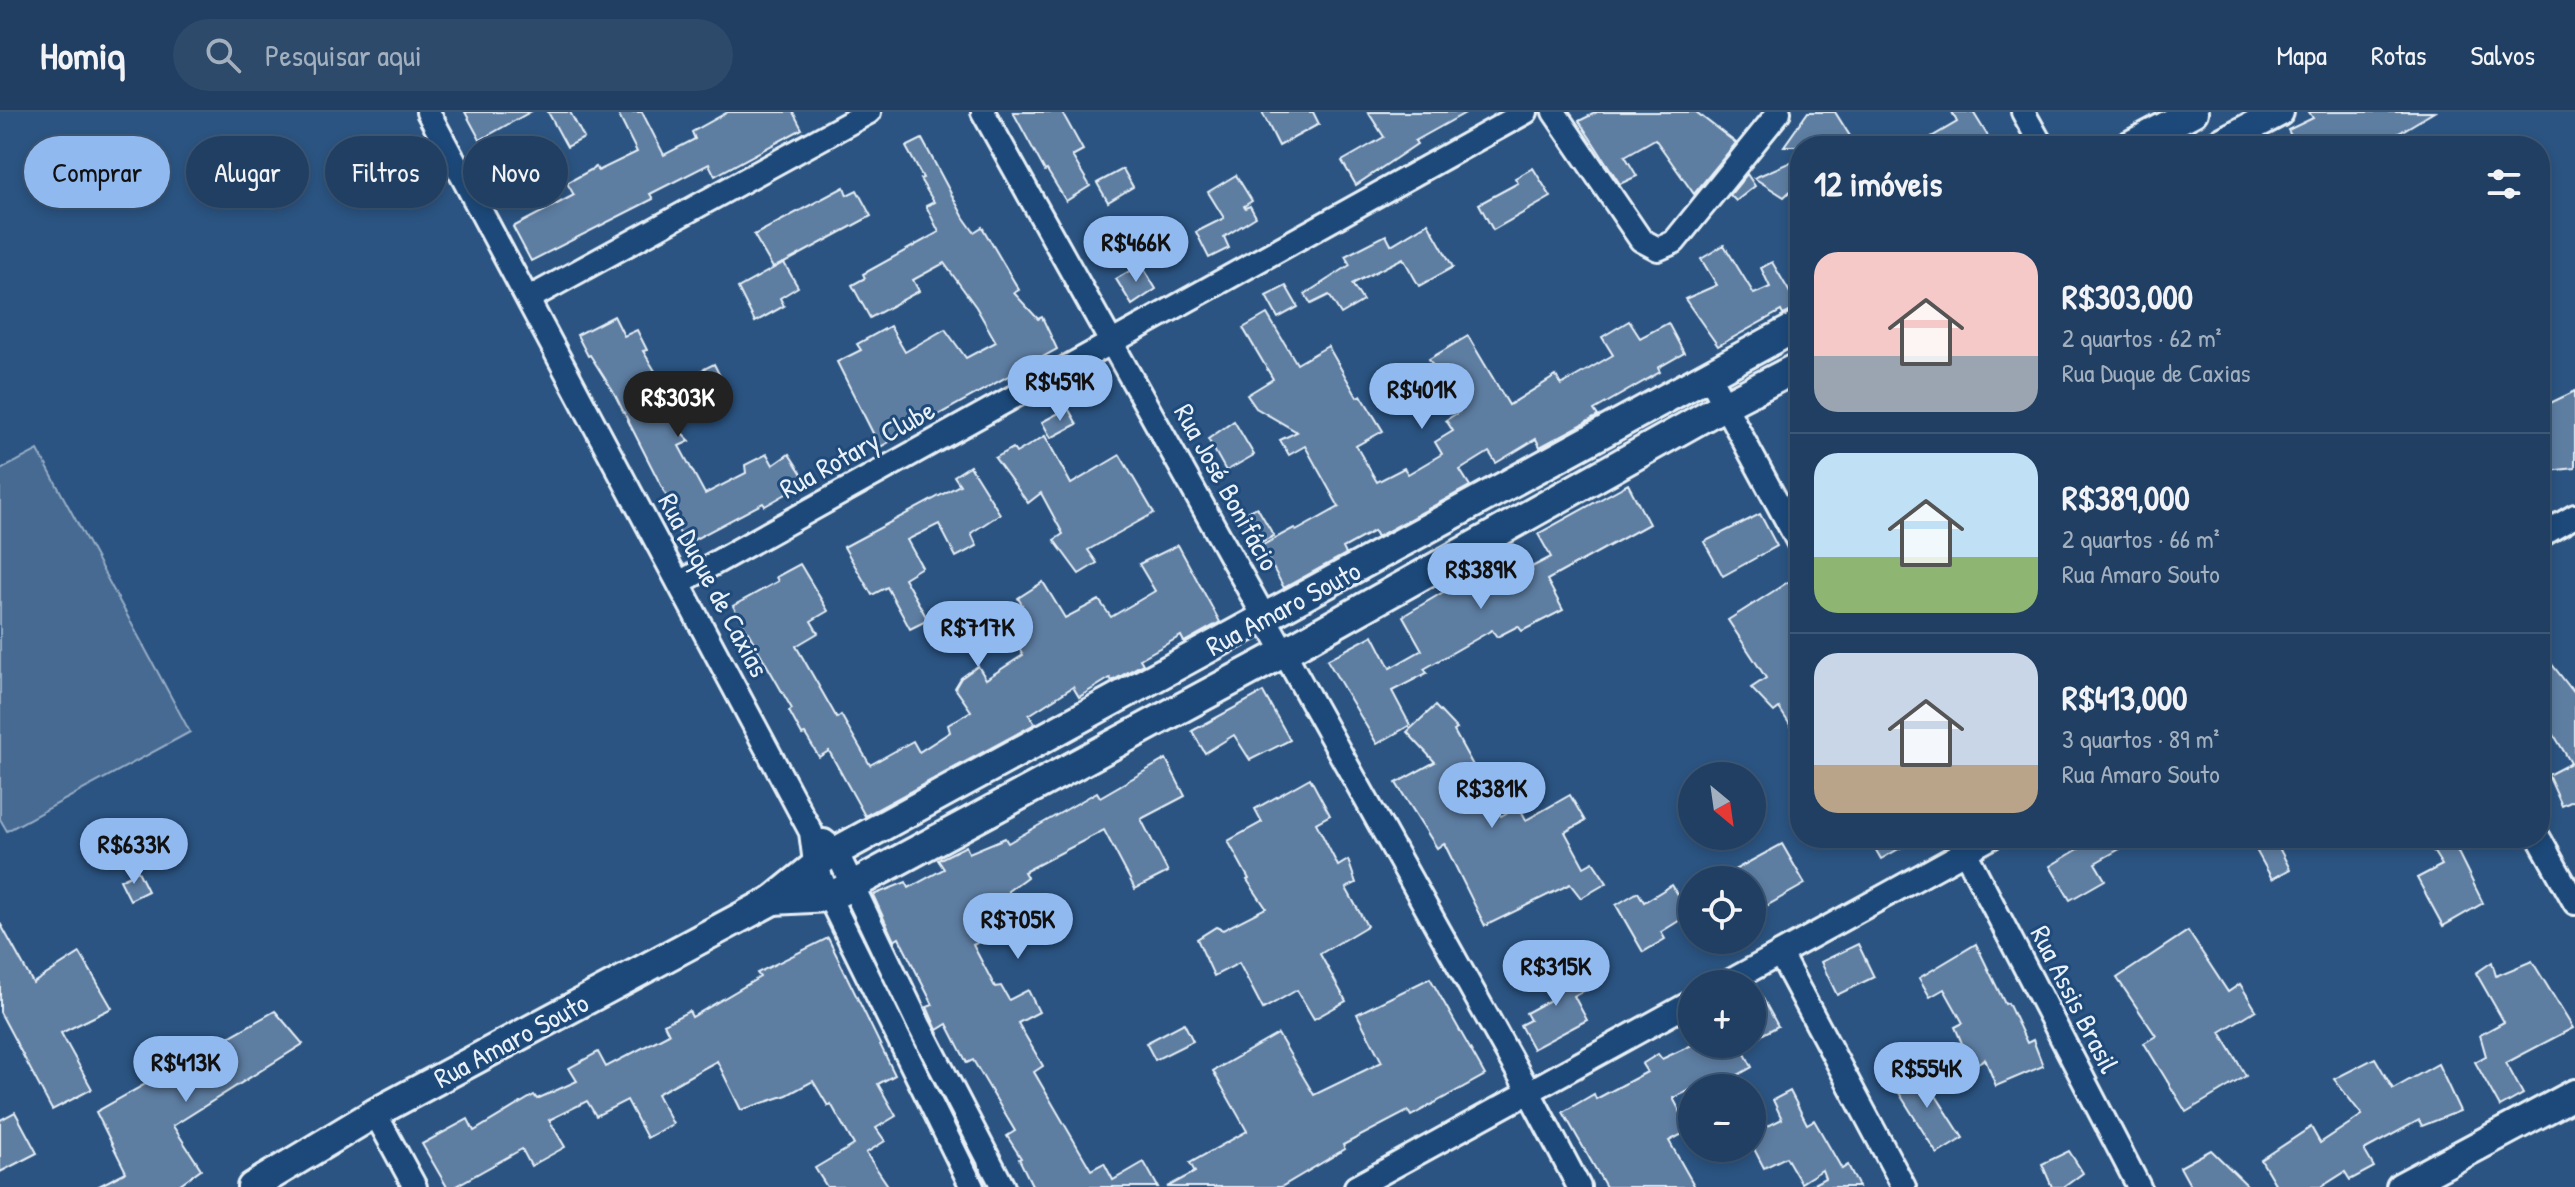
<!DOCTYPE html>
<html lang="pt">
<head>
<meta charset="utf-8">
<style>
	:root { --surface:#203f62; --page:#2d4a6b; --text:#f1f3f6; --muted:#a2afbe; --line:#3d5877; --accent:#90b9f0 }
	body { margin:0; font-family:"Patrick Hand",sans-serif; background:var(--page); color:var(--text); height:100vh; display:flex; flex-direction:column; font-size:30px; white-space:nowrap }
	* { box-sizing:border-box; margin:0 }
	p { font-size:26px; color:var(--muted) }
	.icon { flex:none; width:44px; height:44px; fill:none; stroke:currentColor; stroke-width:2; stroke-linecap:round; stroke-linejoin:round }
	.map { position:relative; flex:1; overflow:hidden }
	.panel { position:absolute; left:1790px; top:24px; width:760px; height:712px; display:flex; flex-direction:column; background:var(--surface); border-radius:32px; box-shadow:0 4px 12px #0003,0 0 0 2px var(--line) }
	.panel>* { flex:none }
	.guide { position:absolute; left:24px; top:24px; width:760px; height:72px; display:flex; gap:16px }
	.needle { width:52px; rotate:151deg }
	.fabs { position:absolute; left:1678px; top:650px; display:grid; gap:16px }
	.fabs a { display:grid; place-items:center; width:88px; height:88px; border-radius:50%; background:var(--surface); box-shadow:0 4px 12px #0003,0 0 0 2px var(--line); font-size:40px }
	.price { position:absolute; translate:-50% -68px; padding:0 18px; border-radius:28px; background:var(--accent); color:#111; font-size:26px; line-height:52px; filter:drop-shadow(0 2px 4px #0008) }
	.price::after { content:''; position:absolute; left:50%; top:48px; width:24px; height:18px; margin-left:-12px; background:inherit; clip-path:polygon(0 0,100% 0,50% 100%) }
	.price.selected { background:#222; color:#fff }
	ul { padding:0; list-style:none }
	li { display:flex; align-items:center; gap:24px; height:200px; padding:0 24px }
	li+li { border-top:2px solid var(--line) }
	li span { display:grid; place-items:center; flex:none; width:224px; height:160px; border-radius:24px; color:#555 }
	li>.icon { margin-inline-start:auto }
	span .icon { width:96px; height:96px; fill:#fffc; stroke-width:1 }
	li b { font-size:34px }
	h2 { display:flex; justify-content:space-between; align-items:center; height:96px; padding:0 24px; font-size:34px }
	.chip { padding:0 28px; border-radius:36px; background:var(--surface); box-shadow:0 4px 12px #0003,0 0 0 2px var(--line); font-size:28px; line-height:72px }
	.chip.selected { background:var(--accent); color:#111 }
	header { display:flex; align-items:center; gap:48px; box-sizing:border-box; height:112px; padding:0 40px; background:var(--surface); border-bottom:2px solid var(--line) }
	header strong { font-size:38px }
	nav { display:flex; gap:44px; margin-inline-start:auto; font-size:28px }
	.search { width:560px; height:72px; background:var(--page); display:flex; align-items:center; gap:20px; box-sizing:border-box; padding:0 28px; border-radius:44px; color:var(--muted); font-size:30px }
	.map>svg:first-child { display:block }
	.green { fill:#476b93; stroke:#98aec6; stroke-width:2 }
	.building { fill:#5d7da1; stroke:#e8f1f8; stroke-width:2 }
	.lines { fill:none; stroke-linecap:round; stroke-linejoin:round }
	.minor-casing { stroke:#e8f1f8; stroke-width:28 }
	.tertiary-casing { stroke:#e8f1f8; stroke-width:34 }
	.minor { stroke:#1f4a7a; stroke-width:22 }
	.tertiary { stroke:#1f4a7a; stroke-width:28 }
	.labels { text-anchor:middle; stroke-width:6; stroke-linejoin:round; paint-order:stroke }
	.street-label { font-size:28px; fill:#e8f1f8; stroke:#1f4a7a }
</style>
</head>
<body>
<header>
<strong>Homiq</strong>
<div class="search"><svg class="icon" aria-label="search" viewBox="0 0 24 24"><circle cx="10" cy="10" r="6"/><path d="M15 15l6 6"/></svg>Pesquisar aqui</div>
<nav><a>Mapa</a><a>Rotas</a><a>Salvos</a></nav>
</header>
<div class="map">
<svg width="2575" height="1075" viewBox="0 0 2575 1075">
	<rect width="100%" height="100%" fill="#2b5482"/>
	<filter id="ink" filterUnits="userSpaceOnUse"><feTurbulence type="fractalNoise" baseFrequency=".0125" numOctaves="2"/><feDisplacementMap in="SourceGraphic" scale="16" xChannelSelector="R" yChannelSelector="G"/><feConvolveMatrix kernelMatrix="1 2 1 2 8 2 1 2 1" color-interpolation-filters="sRGB"/></filter>
	<g filter="url(#ink)">
		<!-- green -->
		<path class="green" d="M38 338 190 620 7 719 0 707V358Z"/>
		<!-- building -->
		<g class="building">
			<path d="M465 0H530L480 28Z"/>
			<path d="M548 0H570L584 26 567 35Z"/>
			<path d="M617 0H642L664 43 695 27 692 20 728 0H793L802 17 715 64 709 52 650 82 653 87 531 149 513 115 574 83 567 71 596 55 598 59 637 40Z"/>
			<path d="M1013 0H1062L1083 38 1072 44 1090 74 1066 89 1047 58 1045 59Z"/>
			<path d="M1262 0H1313L1319 12 1279 34Z"/>
			<path d="M1368 0H1467L1415 29 1417 32 1356 73 1342 49 1384 25Z"/>
			<path d="M1597 0H1696L1736 31 1694 82 1655 27 1625 44 1637 64 1620 72 1579 9Z"/>
			<path d="M1808 0H1835L1850 24 1835 34H1784Z"/>
			<path d="M1952 0H1973L1994 34H1916L1957 10Z"/>
			<path d="M2309 0H2434L2377 34H2296L2288 18 2313 6Z"/>
			<path d="M922 27 964 106 974 120 982 115 1019 178 1014 181 1038 207 1042 205 1057 237 880 335 837 250 861 238 857 232 890 214 905 240 945 217 966 246 996 230 976 195 944 151 913 168 919 179 870 206 852 173 865 166 863 162 939 120 926 94 934 90 920 67 923 66 906 35Z"/>
			<path d="M1800 46V70L1784 85 1754 66Z"/>
			<path d="M520 47 532 68 498 88 486 67Z"/>
			<path d="M1533 56 1551 85 1493 118 1479 92 1518 71 1515 66Z"/>
			<path d="M1123 57 1133 75 1108 90 1097 71Z"/>
			<path d="M1747 62 1755 74 1736 89 1730 83Z"/>
			<path d="M1236 63 1252 89 1244 94 1245 96 1250 94 1256 105 1224 125 1229 136 1209 146 1196 120 1224 106 1208 80Z"/>
			<path d="M844 75 847 83 857 78 871 104 784 151 798 175 780 186 784 194 755 210 738 176 783 151 773 156 754 123Z"/>
			<path d="M1428 111 1453 155 1419 174 1403 146 1352 172 1363 189 1341 202 1329 183 1311 192 1305 182 1350 153 1345 144 1386 123 1391 133Z"/>
			<path d="M1724 133 1754 182 1770 175 1761 156 1772 150 1799 196 1783 203 1781 199 1718 234 1685 187 1717 173 1701 147Z"/>
			<path d="M1141 152 1156 177 1132 193 1116 167Z"/>
			<path d="M1286 174 1298 195 1278 206 1266 184Z"/>
			<path d="M1267 202 1297 252 1328 234 1357 285 1361 283 1383 319 1356 334 1377 370 1404 356 1408 362 1442 342 1435 330 1453 319 1446 308 1459 300 1429 247 1468 224 1509 293 1556 264 1561 273 1613 243 1602 225 1629 209 1640 226 1668 211 1684 241 1658 256 1660 260 1594 298 1598 304 1540 335 1536 327 1496 351 1489 340 1460 358 1470 374 1377 425 1374 419 1343 436 1346 442 1284 476 1261 434 1294 416 1296 419 1339 395 1305 334 1289 343 1280 328 1297 320 1256 296 1247 283 1273 267 1243 216Z"/>
			<path d="M614 204 624 224 637 218 647 238 643 239 667 279 668 278 683 301 670 309 690 329 679 334 705 382 746 361 745 353 767 342 773 353 789 342 807 370 765 394 763 391 686 432 668 401 674 399 614 281 590 243 588 244 577 223Z"/>
			<path d="M714 252 724 272 707 281 696 261Z"/>
			<path d="M2575 279V356L2540 360V296Z"/>
			<path d="M1068 296 1077 312 1051 326 1042 310Z"/>
			<path d="M1234 309 1254 343 1226 359 1208 327Z"/>
			<path d="M1045 324 1071 372 1120 343 1154 401 1088 438 1097 451 1079 462 1054 428 1063 422 1041 381 1028 391 995 346 1013 336 1016 341Z"/>
			<path d="M970 354 1000 402 971 421 977 434 956 445 939 412 907 428 922 455 904 466 928 508 910 517 887 475 872 483 844 435 960 373 954 364Z"/>
			<path d="M1628 372 1649 412 1547 468 1563 498 1522 519 1518 514 1497 525 1492 518 1424 557 1427 561 1392 579 1410 613 1377 632 1327 548 1373 523 1390 556 1422 538 1403 504 1492 451 1503 470 1551 445 1538 422Z"/>
			<path d="M1257 395 1274 424 1257 432 1240 403Z"/>
			<path d="M1760 402 1777 434 1723 464 1704 430Z"/>
			<path d="M1178 433 1220 510 1184 530 1181 524 1140 547 1143 552 1112 569 1110 566 1079 585 1073 575 1029 603 1035 612 865 704 829 639 819 645 805 622 802 623 789 599 792 597 733 494 778 469 776 465 800 452 828 499 811 509 818 521 796 534 837 606 841 603 870 653 913 629 919 640 950 620 948 613 971 599 955 576 961 566 978 554 986 567 1023 543 1000 506 1022 493 1018 486 1043 470 1065 506 1099 488 1111 505 1155 479 1139 452Z"/>
			<path d="M1788 470 1800 488V628L1779 596 1774 600 1751 576 1766 566 1728 508Z"/>
			<path d="M2540 537 2575 582V688L2562 694 2548 663 2571 651 2551 618 2540 623Z"/>
			<path d="M1263 580 1290 628 1250 648 1234 623 1205 641 1192 619Z"/>
			<path d="M1435 594 1457 617 1454 619 1501 704 1519 694 1526 708 1570 683 1585 709 1565 720 1584 755 1593 750 1607 771 1581 786 1570 772 1485 814 1444 731 1437 736 1396 671 1435 650 1407 620Z"/>
			<path d="M1166 647 1185 684 1141 707 1168 760 1135 777 1104 718 1024 760 1027 765 1008 779 1023 806 973 833 995 875 1001 874 1009 888 1028 878 1039 900 1018 911 1043 954 1034 960 1091 1058 1104 1051 1113 1068 1144 1050 1158 1075H1033L1019 1047 1021 1046 1007 1024 1015 1019 973 948 967 951 947 912 937 918 927 895 933 893 899 826 894 829 873 783 906 770 909 776 944 757 938 748 966 734 969 741 1005 726 1008 731 1097 680 1100 685Z"/>
			<path d="M1310 666 1330 703 1316 711 1338 754 1348 748 1356 771 1346 776 1367 814 1320 842 1346 889 1314 907 1297 878 1263 897 1239 851 1214 864 1197 827 1216 815 1223 818 1266 796 1247 768 1249 767 1228 729 1262 710 1255 697Z"/>
			<path d="M1869 726H1918L1881 747Z"/>
			<path d="M2097 726H2139L2095 751 2105 768 2070 788 2050 754Z"/>
			<path d="M2425 726H2451L2483 791 2443 814 2417 766 2442 753Z"/>
			<path d="M2275 728 2290 757 2272 767 2256 738Z"/>
			<path d="M1782 732 1805 772 1752 802V768H1716Z"/>
			<path d="M138 759 148 779 130 788 120 768Z"/>
			<path d="M1672 773 1690 802 1661 820 1665 827 1643 840 1616 793 1638 780 1644 790Z"/>
			<path d="M0 811 33 871 80 841 112 896 61 921 92 977 52 998 0 900Z"/>
			<path d="M2188 819 2228 880 2240 872 2256 898 2220 920 2246 964 2186 1000 2144 931 2156 924 2117 866Z"/>
			<path d="M828 826 895 963 878 972 896 1004 876 1016 885 1029 866 1041 889 1075H827L815 1056 854 1033 831 992 828 994 813 969 787 983 741 998 717 949 657 982 673 1012 647 1026 627 988 596 1004 587 989 549 1008 565 1035 531 1054 522 1037 454 1075H447L422 1032 468 1007 474 1019 534 983 537 987 577 969 569 956 598 940 606 955 669 922 664 912 689 899 692 905 760 865 757 861Z"/>
			<path d="M1858 832 1874 865 1837 883 1821 850Z"/>
			<path d="M1976 832 2005 892 2008 891 2027 931 2033 928 2043 954 1996 974 1985 947 1964 959 1954 941 1964 936 1955 915 1963 911 1944 877 1930 885 1919 866Z"/>
			<path d="M2532 849 2573 916 2506 951 2523 982 2500 995 2475 950 2486 944 2480 923 2504 910 2476 861 2492 850 2496 864Z"/>
			<path d="M1574 851 1587 877 1574 884 1587 908 1533 937 1520 913 1530 908 1526 901 1552 887 1542 868Z"/>
			<path d="M1430 866 1485 963 1411 1004 1408 999 1343 1033 1345 1037 1281 1075H1167L1195 1060 1190 1051 1247 1019 1213 959 1278 922 1314 983 1382 950 1357 902Z"/>
			<path d="M1755 872 1778 914 1752 928V873Z"/>
			<path d="M275 899 303 932 173 1014 201 1057 176 1075H97L126 1060 96 1000Z"/>
			<path d="M1184 911 1193 929 1155 948 1146 931Z"/>
			<path d="M1694 932H1740L1752 955 1722 972 1718 965 1673 986 1690 1018 1669 1029 1695 1075H1606L1563 1000 1594 982 1596 987 1647 960 1642 952 1658 942 1662 947Z"/>
			<path d="M2375 946 2393 977 2438 952 2460 999 2422 1014 2419 1008 2364 1038 2374 1055 2350 1068 2345 1060 2321 1075H2277L2261 1048 2311 1015 2320 1031 2362 1003 2334 967Z"/>
			<path d="M1917 954 1963 1026 1937 1042 1891 968Z"/>
			<path d="M1790 979 1807 1012 1814 1008 1842 1057 1848 1053 1859 1075H1808L1825 1066 1822 1058 1801 1071 1786 1045 1764 1056 1752 1033V1022L1782 1007 1773 988Z"/>
			<path d="M15 1000 37 1041 0 1060V1008Z"/>
			<path d="M2211 1038 2249 1075H2191L2180 1055Z"/>
			<path d="M2069 1039 2083 1061 2064 1075H2052L2042 1052Z"/>
		</g>
		<g class="lines">
			<!-- minor casing -->
			<g class="minor-casing">
				<g id="minor">
					<path d="M428 0 811 720 815 751 829 785 972 1075"/>
					<path d="M983 0 1529 980 1579 1075"/>
					<path d="M1554 0 1641 128 1658 137 1674 130 1779 0"/>
					<path d="M2023 0 2042 34"/>
					<path d="M528 187 869 0"/>
					<path d="M1709 264 1800 433"/>
					<path d="M2540 424 2575 404"/>
					<path d="M679 471 1526 0"/>
					<path d="M1958 726 2139 1075"/>
					<path d="M2539 726 2575 791"/>
					<path d="M824 729 836 739 919 913 1003 1075"/>
					<path d="M1780 842 1904 1075"/>
					<path d="M1725 872 1990 726"/>
					<path d="M375 1001 415 1075"/>
					<path d="M1356 1075 1692 890"/>
				</g>
			</g>
			<!-- tertiary casing -->
			<g class="tertiary-casing">
				<g id="tertiary">
					<path d="M2129 34 2193 0"/>
					<path d="M2215 34 2279 0"/>
					<path d="M773 788 829 785 853 773 1283 541 1725 293 1800 254"/>
					<path d="M252 1075 375 1001 773 788 826 745 1800 213"/>
					<path d="M2401 1075 2575 982"/>
				</g>
			</g>
			<!-- minor -->
			<use href="#minor" class="minor"/>
			<!-- tertiary -->
			<use href="#tertiary" class="tertiary"/>
		</g>
	</g>
	<g class="labels">
		<!-- street labels -->
		<g class="street-label">
			<text transform="translate(857 337) rotate(-29)" y="10">Rua Rotary Clube</text>
			<text transform="translate(1227 375) rotate(61)" y="10">Rua José Bonifácio</text>
			<text transform="translate(714 473) rotate(62)" y="10">Rua Duque de Caxias</text>
			<text transform="translate(1283 496) rotate(-28)" y="10">Rua Amaro Souto</text>
			<text transform="translate(2075 887) rotate(63)" y="10">Rua Assis Brasil</text>
			<text transform="translate(511 928) rotate(-28)" y="10">Rua Amaro Souto</text>
		</g>
	</g>
</svg>
<div class="fabs">
<a><svg class="needle" viewBox="-14 -14 28 28"><path d="M0-13l5 13h-10z" fill="#e53935"/><path d="M0 13l5-13h-10z" fill="#a2afbe"/></svg></a>
<a><svg class="icon" aria-label="locate" viewBox="0 0 24 24"><circle cx="12" cy="12" r="6"/><path d="M12 2v4M12 18v4M2 12h4M18 12h4"/></svg></a>
<a>+</a>
<a>−</a>
</div>
<b class="price" style="left:1136px;top:172px">R$466K</b>
<b class="price" style="left:1060px;top:311px">R$459K</b>
<b class="price" style="left:1422px;top:319px">R$401K</b>
<b class="price selected" style="left:678px;top:327px">R$303K</b>
<b class="price" style="left:1481px;top:499px">R$389K</b>
<b class="price" style="left:978px;top:557px">R$717K</b>
<b class="price" style="left:1492px;top:718px">R$381K</b>
<b class="price" style="left:134px;top:774px">R$633K</b>
<b class="price" style="left:1018px;top:849px">R$705K</b>
<b class="price" style="left:1556px;top:896px">R$315K</b>
<b class="price" style="left:186px;top:992px">R$413K</b>
<b class="price" style="left:1927px;top:998px">R$554K</b>
<div class="guide">
<a class="chip selected">Comprar</a>
<a class="chip">Alugar</a>
<a class="chip">Filtros</a>
<a class="chip">Novo</a>
</div>
<section class="panel">
<h2>12 imóveis<svg class="icon" aria-label="filters" viewBox="0 0 24 24"><path d="M4 7h16M4 17h16"/><circle cx="9" cy="7" r="2"/><circle cx="15" cy="17" r="2"/></svg></h2>
<ul>
<li><span style="background:linear-gradient(#f6c9c9 65%,#9aa5b1 0)"><svg class="icon" aria-label="home" viewBox="0 0 24 24"><path d="M3 11l9-7 9 7M6 9v11h12V9"/></svg></span><div><b>R$303,000</b><p>2 quartos · 62 m²</p><p>Rua Duque de Caxias</p></div></li>
<li><span style="background:linear-gradient(#bfe0f5 65%,#8fb573 0)"><svg class="icon" aria-label="home" viewBox="0 0 24 24"><path d="M3 11l9-7 9 7M6 9v11h12V9"/></svg></span><div><b>R$389,000</b><p>2 quartos · 66 m²</p><p>Rua Amaro Souto</p></div></li>
<li><span style="background:linear-gradient(#c9d6e8 70%,#b9a48a 0)"><svg class="icon" aria-label="home" viewBox="0 0 24 24"><path d="M3 11l9-7 9 7M6 9v11h12V9"/></svg></span><div><b>R$413,000</b><p>3 quartos · 89 m²</p><p>Rua Amaro Souto</p></div></li>
</ul>
</section>
</div>
</body>
</html>
